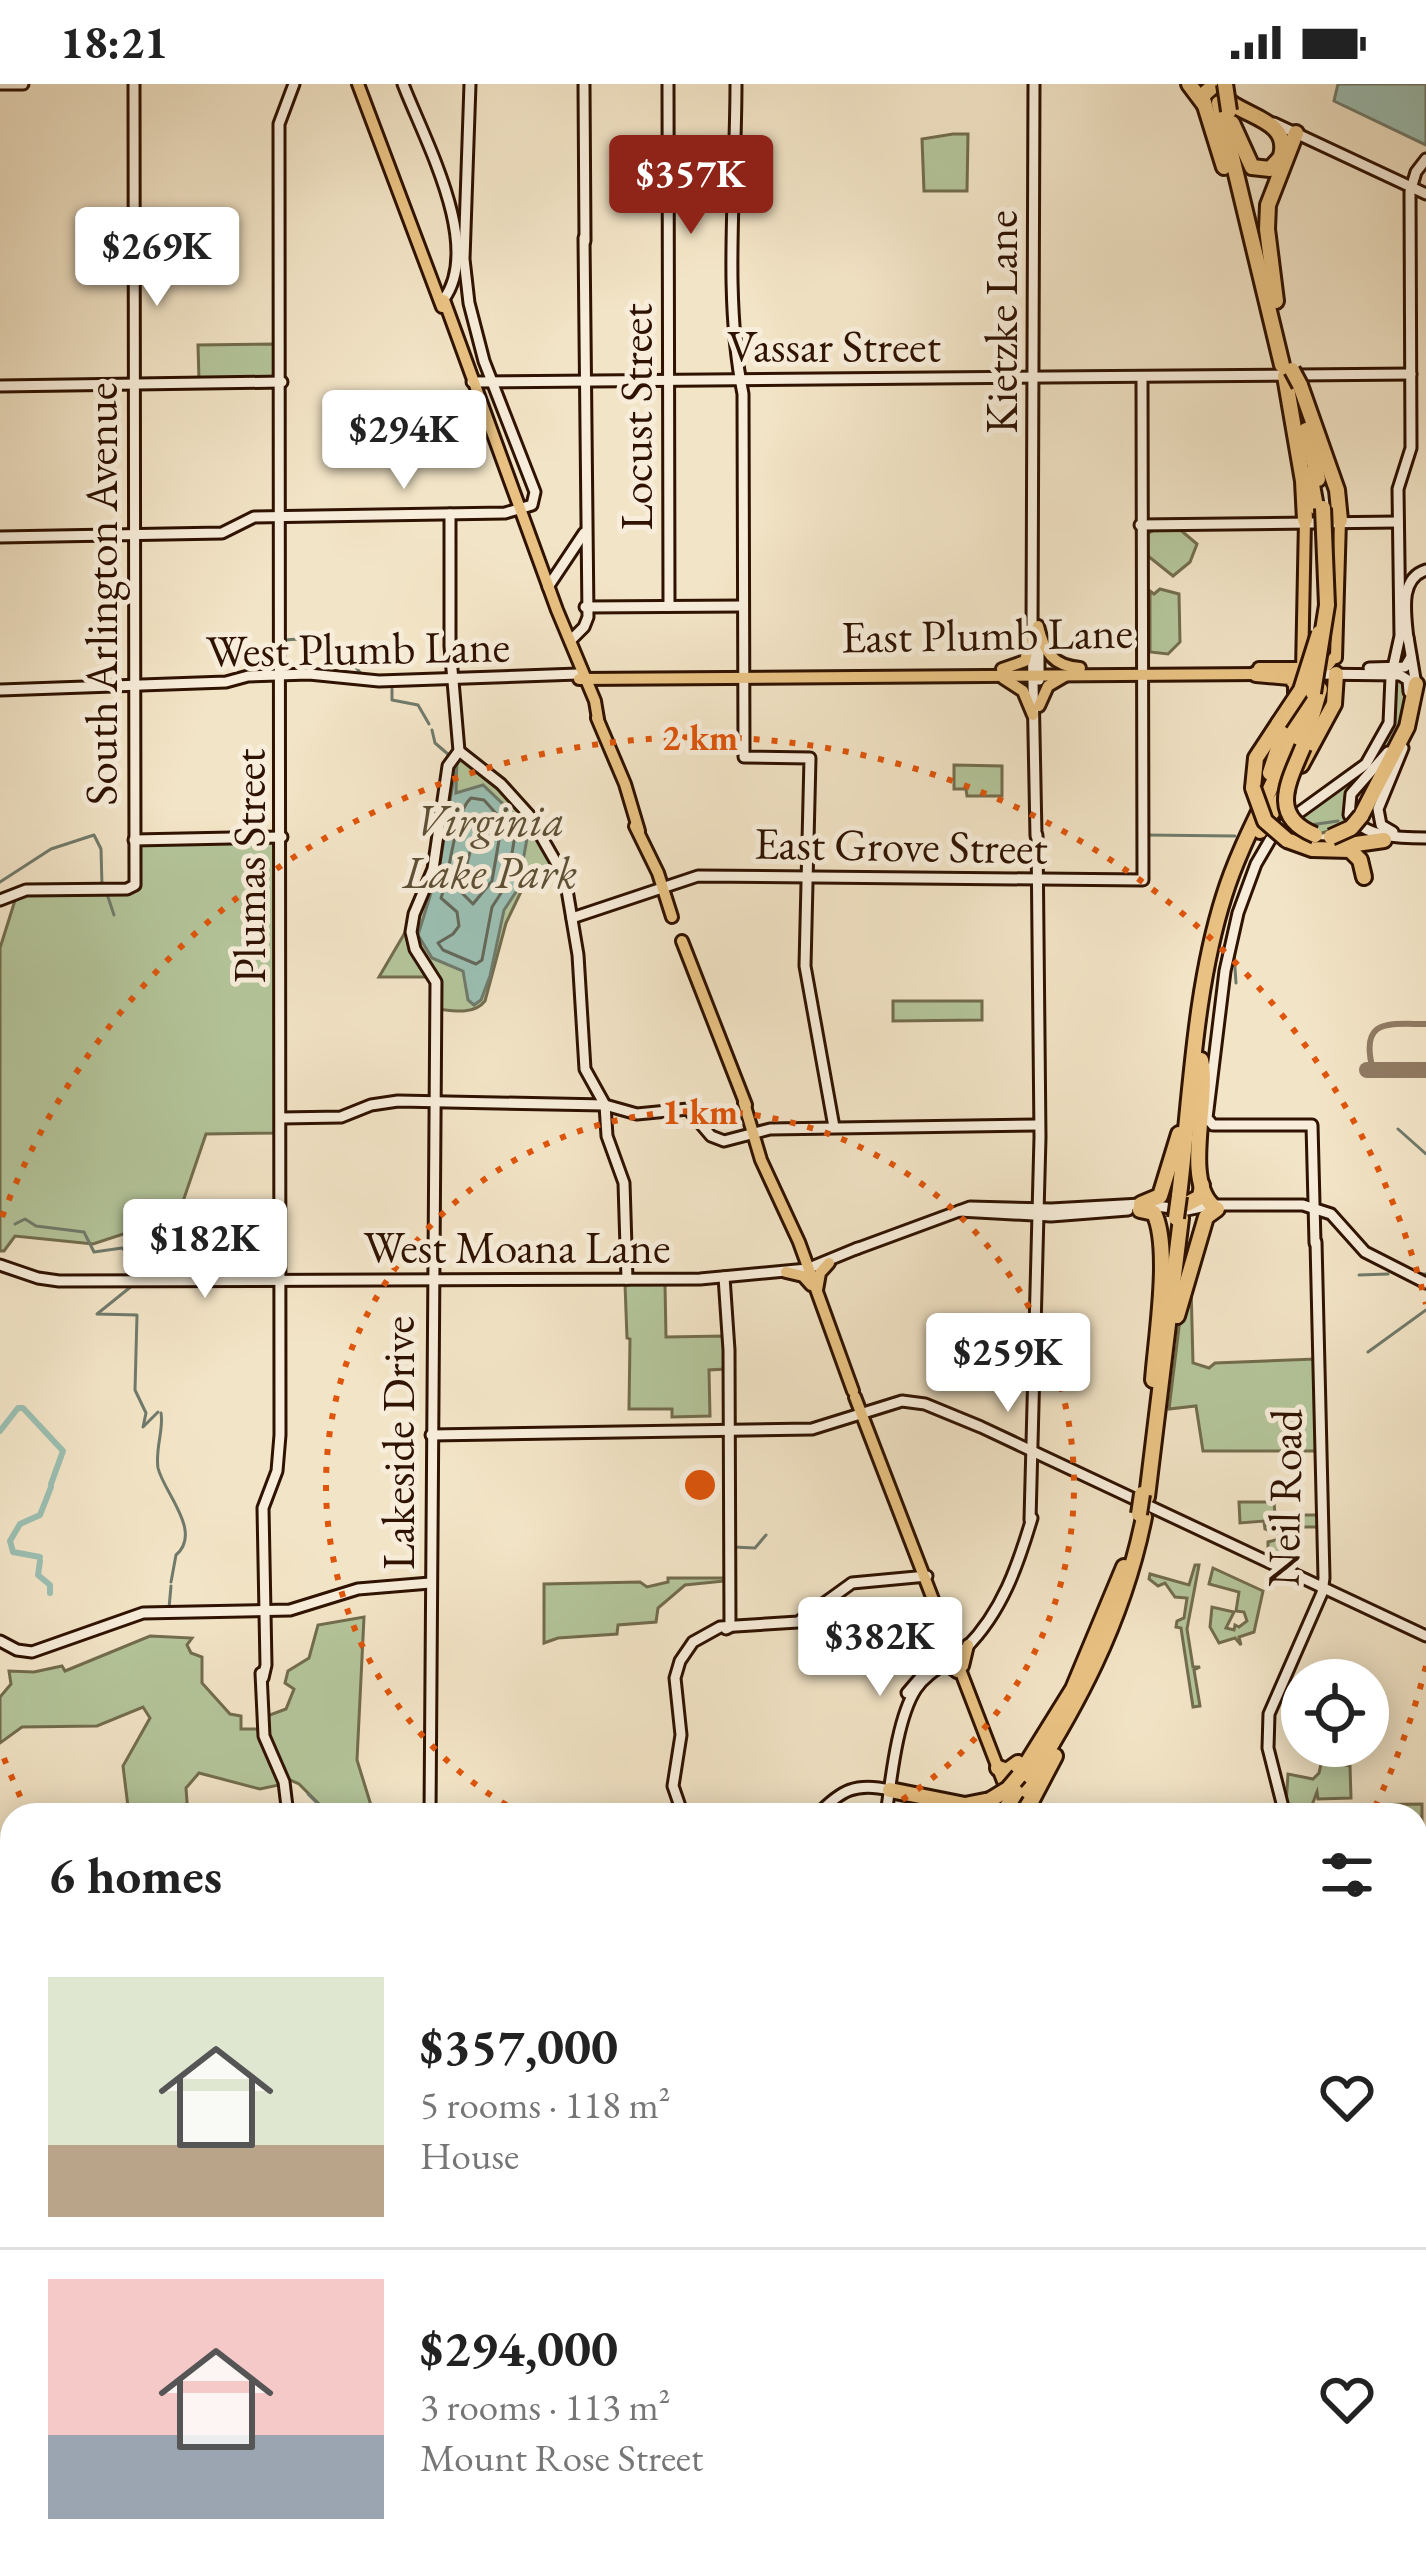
<!DOCTYPE html>
<html lang="en">
<head>
<meta charset="utf-8">
<style>
	:root { --surface:#fff; --page:#f2f2f2; --text:#222; --muted:#767676; --line:#e0e0e0; --accent:#8f2418 }
	body { margin:0; font-family:"EB Garamond",serif; background:var(--page); color:var(--text); height:100vh; display:flex; flex-direction:column; font-size:45px; white-space:nowrap }
	* { box-sizing:border-box; margin:0 }
	p { font-size:39px; color:var(--muted) }
	.icon { flex:none; width:66px; height:66px; fill:none; stroke:currentColor; stroke-width:2; stroke-linecap:round; stroke-linejoin:round }
	.map { position:relative; flex:1; overflow:hidden }
	.sheet { position:absolute; left:0px; top:1719px; width:1428px; height:768px; display:flex; flex-direction:column; background:var(--surface); border-radius:36px 36px 0 0; box-shadow:0 6px 30px #0003 }
	.sheet>* { flex:none }
	.buttons { position:absolute; left:1281px; top:1575px; display:grid; gap:24px }
	.buttons a { display:grid; place-items:center; width:108px; height:108px; border-radius:50%; background:var(--surface); box-shadow:0 6px 30px #0003; font-size:60px }
	.price { position:absolute; translate:-50% -102px; padding:0 27px; border-radius:12px; background:#fff; color:#222; font-size:39px; line-height:78px; filter:drop-shadow(0 3px 6px #0008) }
	.price::after { content:''; position:absolute; left:50%; top:72px; width:36px; height:27px; margin-left:-18px; background:inherit; clip-path:polygon(0 0,100% 0,50% 100%) }
	.price.active { background:var(--accent); color:#fff }
	ul { padding:0; list-style:none }
	li { display:flex; align-items:center; gap:36px; height:300px; padding:0 48px }
	li+li { border-top:3px solid var(--line) }
	li span { display:grid; place-items:center; flex:none; width:336px; height:240px; border-radius:0px; color:#555 }
	li>.icon { margin-inline-start:auto }
	span .icon { width:144px; height:144px; fill:#fffc; stroke-width:1 }
	li b { font-size:51px }
	h2 { display:flex; justify-content:space-between; align-items:center; height:144px; padding:0 48px; font-size:51px }
	.status { display:flex; justify-content:space-between; align-items:center; height:84px; padding:0 60px; background:var(--surface); direction:ltr }
	.status svg { height:33px; fill:currentColor }
	.map>svg:first-child { display:block }
	.green { fill:#b4c59a; stroke:#726c4d; stroke-width:3 }
	.water { fill:#9bbfb2; stroke:#707a6b; stroke-width:3 }
	.lines { fill:none; stroke-linecap:round; stroke-linejoin:round }
	.shore { stroke:#656859; stroke-width:3 }
	.stream { stroke:#707a6b; stroke-width:3 }
	.canal { stroke:#9bbfb2; stroke-width:6 }
	.taxiway { stroke:#907b63; stroke-width:6 }
	.runway { stroke:#907b63; stroke-width:16 }
	.secondary-casing { stroke:#2f1200; stroke-width:15 }
	.primary-casing { stroke:#2f1200; stroke-width:16 }
	.highway-casing { stroke:#2f1200; stroke-width:20 }
	.secondary { stroke:#f7edda; stroke-width:9 }
	.primary { stroke:#e9c283; stroke-width:10 }
	.highway { stroke:#e9c283; stroke-width:14 }
	.highway-bridge-casing { stroke:#2f1200; stroke-width:20; stroke-linecap:butt }
	.highway-bridge { stroke:#e9c283; stroke-width:14 }
	.ring { fill:none; stroke:#df550b; stroke-width:6; stroke-dasharray:6 12 }
	.labels { text-anchor:middle; stroke-width:10; stroke-linejoin:round; paint-order:stroke }
	.street-label { font-size:45px; fill:#2f1200; stroke:#f7edda }
	.park-label { font-size:45px; font-style:italic; fill:#5e5136; stroke:#f7edda }
	.centre { fill:#df550b; stroke:#f7edda; stroke-width:6 }
	.ring-label { font-size:36px; text-anchor:middle; font-weight:bold; fill:#df550b; stroke:#f7edda; stroke-width:10; stroke-linejoin:round; paint-order:stroke }
</style>
</head>
<body>
<div class="status"><b>18:21</b><svg viewBox="0 0 49 12"><path d="M0 12V9h3v3zM5 12V6h3v6zM10 12V3h3v9zM15 12V0h3v12zM26 1h20v11H26zM47 4h2v5h-2z"/></svg></div>
<div class="map">
<svg width="1426" height="2487" viewBox="0 0 1426 2487">
	<rect width="100%" height="100%" fill="#f2e4c6"/>
	<filter id="stains"><feTurbulence type="fractalNoise" baseFrequency=".00167" numOctaves="4"/><feColorMatrix values="0 0 0 0 .2 0 0 0 0 .09 0 0 0 0 .02 0 0 0 .5 -.17"/></filter>
	<radialGradient id="worn" r=".72"><stop offset=".6" stop-color="#630" stop-opacity="0"/><stop offset="1" stop-color="#630" stop-opacity=".3"/></radialGradient>
	<!-- green -->
	<g class="green">
		<path d="M953 50H968L967 107H924L922 55Z"/>
		<path d="M277 260 279 295 199 297 198 261Z"/>
		<path d="M1160 443H1177L1197 460 1190 478 1173 492 1143 468V452Z"/>
		<path d="M1160 505 1179 510 1180 558 1168 570 1150 568V507L1154 510Z"/>
		<path d="M1397 592 1403 594C1424 658 1345 692 1345 722 1344 727 1349 736 1351 740L1319 750 1295 736 1372 678 1383 663Z"/>
		<path d="M458 672 499 701 528 733 554 780 529 791 506 839 485 917C474 931 454 927 438 925L437 890 420 869 414 836 429 800 449 687Z"/>
		<path d="M954 681 1002 682V712H967L966 705H954Z"/>
		<path d="M136 757H279V1049L206 1050 178 1132 93 1160 15 1152 4 1167H0V864L17 810 134 804Z"/>
		<path d="M410 840 407 851 431 893H379Z"/>
		<path d="M893 917H982V936L893 937Z"/>
		<path d="M625 1200H665L666 1253 725 1252 726 1285 709 1286 710 1332 672 1333V1325H629L630 1255 627 1254Z"/>
		<path d="M1191 1201 1193 1279 1209 1284 1215 1279 1315 1275 1318 1367H1203L1196 1322 1169 1325 1180 1235Z"/>
		<path d="M1239 1418H1274L1275 1431H1319V1443H1297L1296 1486 1268 1473V1458L1279 1455V1450L1265 1445 1264 1437 1240 1439Z"/>
		<path d="M1195 1481H1199L1187 1545 1193 1583H1200L1194 1586 1200 1622 1193 1623 1181 1544 1176 1543 1177 1537 1184 1534 1187 1514 1175 1513 1165 1499 1158 1502 1149 1495 1150 1490 1189 1501Z"/>
		<path d="M1213 1484 1263 1507 1254 1548 1239 1553 1241 1561 1235 1554 1219 1559 1210 1543 1212 1523 1234 1528 1226 1544 1234 1546 1235 1541 1239 1543 1247 1537 1244 1528 1236 1527 1239 1508 1209 1500Z"/>
		<path d="M668 1494H725V1497L685 1501 658 1524 656 1538 618 1541 617 1550 558 1554 544 1559V1500L640 1498 647 1503 668 1498Z"/>
		<path d="M364 1533 357 1676 374 1731H330L299 1700 288 1695 269 1653 267 1632 286 1625 294 1605 285 1599 288 1587 309 1574 318 1541Z"/>
		<path d="M150 1552 192 1554 187 1561 191 1569 202 1573V1599L230 1630 241 1632V1645H258L279 1701 260 1705 199 1689 186 1704 188 1731H129L123 1682 150 1634 143 1623 97 1642 22 1643 0 1659V1613L11 1600 9 1587 34 1588 62 1582 65 1587Z"/>
		<path d="M1322 1675 1350 1682 1351 1714 1318 1715 1317 1708 1312 1721H1286L1288 1690 1313 1695 1319 1689Z"/>
		<path d="M1422 1720V1784L1416 1783V1731H1347L1346 1721Z"/>
	</g>
	<!-- water -->
	<g class="water">
		<path d="M1338 0H1426V61L1334 17Z"/>
		<path d="M457 673 456 709 483 701 524 740 528 749 518 805 504 826 490 892 481 916 474 921 468 916 463 887 432 874 418 851 440 780Z"/>
		<path d="M0 1909 12 1922V2040L8 2051 1 2054Z"/>
	</g>
	<g class="lines">
		<!-- shore -->
		<g class="shore">
			<path d="M471 714 484 716 515 751 507 800 492 823 482 876 476 880 443 866 438 859 453 850 459 842 457 828 441 814C450 790 455 727 471 714Z"/>
			<path d="M478 737 484 738 499 756 492 797 473 820 460 807Z"/>
		</g>
		<!-- stream -->
		<g class="stream">
			<path d="M285 556C331 552 335 558 363 592"/>
			<path d="M234 570 271 561"/>
			<path d="M392 605V616L418 621 429 640"/>
			<path d="M432 646 435 659 449 671"/>
			<path d="M1310 741 1338 737"/>
			<path d="M1145 751 1235 752"/>
			<path d="M0 798 51 765 94 751 101 765 102 802"/>
			<path d="M107 810 114 831"/>
			<path d="M1234 869 1236 899"/>
			<path d="M1398 1045 1426 1070"/>
			<path d="M15 1140 25 1135 36 1142 84 1148 94 1168 122 1164 130 1171 132 1192"/>
			<path d="M1420 1190H1426"/>
			<path d="M1359 1191 1388 1190"/>
			<path d="M133 1201 97 1230 137 1231 135 1306 146 1329 143 1343 158 1328"/>
			<path d="M1368 1268 1426 1226"/>
			<path d="M161 1329C164 1345 155 1365 158 1384 164 1409 203 1448 176 1471L171 1498"/>
			<path d="M733 1463 755 1464 766 1451"/>
			<path d="M169 1524 171 1502"/>
			<path d="M308 1710 329 1731"/>
			<path d="M1416 2114 1425 2116"/>
			<path d="M0 2228 12 2229"/>
			<path d="M0 2332 12 2336"/>
			<path d="M74 2487 79 2475"/>
			<path d="M731 2487 745 2475"/>
		</g>
		<!-- canal -->
		<g class="canal">
			<path d="M0 1347 18 1324H23L63 1367 51 1400"/>
			<path d="M40 1473 13 1468 10 1457 20 1440 40 1431 51 1403"/>
			<path d="M40 1477 38 1491 50 1501V1509"/>
			<path d="M1416 2103H1426"/>
			<path d="M1416 2343 1426 2321"/>
			<path d="M1254 2487 1269 2478"/>
		</g>
		<!-- taxiway -->
		<path class="taxiway" d="M1373 986C1359 934 1388 940 1426 940"/>
		<!-- runway -->
		<path class="runway" d="M1367 986H1426"/>
		<!-- secondary casing -->
		<g class="secondary-casing">
			<g id="secondary">
				<path d="M0 0H23"/>
				<path d="M403 0C424 55 483 161 444 215"/>
				<path d="M668 0 669 522"/>
				<path d="M736 0C736 101 723 212 743 310L744 673 810 674 805 882 834 1043"/>
				<path d="M1034 0 1032 547 1036 752"/>
				<path d="M584 1 585 157"/>
				<path d="M1274 39 1426 110"/>
				<path d="M472 298 1411 290"/>
				<path d="M0 302 282 298"/>
				<path d="M1140 441 1398 438"/>
				<path d="M0 453 222 449 254 433 505 429 532 421 535 408 484 277 469 219 464 175 470 0"/>
				<path d="M548 503 584 449"/>
				<path d="M585 523 743 522"/>
				<path d="M1039 553V596"/>
				<path d="M1408 553 1416 601"/>
				<path d="M571 556 584 543 588 533 584 154"/>
				<path d="M1408 556C1406 531 1398 495 1426 486"/>
				<path d="M1369 584 1405 583 1411 573"/>
				<path d="M1313 590 1400 591 1408 596 1409 608"/>
				<path d="M0 606 226 598 248 592 309 590 379 597 578 590"/>
				<path d="M459 667 501 700 529 731 565 794 578 871 585 985 605 1021 607 1052 624 1099 627 1195"/>
				<path d="M1388 668 1351 710 1349 731C1366 754 1400 754 1426 754"/>
				<path d="M1393 748 1381 741 1378 725 1403 664"/>
				<path d="M134 756 282 753"/>
				<path d="M0 816 26 806 127 805 135 801 134 0"/>
				<path d="M572 834 698 792 1143 796 1142 293"/>
				<path d="M281 1034 341 1033 371 1021 398 1017 605 1021 637 1030 688 1025 711 1052 724 1057 770 1045 1038 1041"/>
				<path d="M959 1127 1051 1132 1128 1126"/>
				<path d="M1315 1159 1312 1041H1213L1207 1034 1225 887 1238 829 1256 780 1270 756 1286 738 1366 680 1389 639 1391 593 1400 552 1398 405 1411 364 1410 108 1416 88 1426 75"/>
				<path d="M856 1165 970 1123 1051 1125 1141 1120 1187 1126 1211 1121H1303L1331 1130 1365 1168 1426 1199"/>
				<path d="M0 1181 38 1194 59 1197 700 1195 807 1185 858 1164"/>
				<path d="M724 1193 729 1266 730 1543 726 1545"/>
				<path d="M431 1351 812 1345 902 1317 925 1320 981 1343 1426 1552"/>
				<path d="M1030 1436 1040 1053 1037 751"/>
				<path d="M0 1557 17 1566 32 1568 143 1529 290 1526 358 1505 430 1499"/>
				<path d="M261 1589 264 1652 284 1698 288 1731"/>
				<path d="M263 1594 266 1581 263 1424 277 1387 280 1351 279 40 294 0"/>
				<path d="M907 1609 931 1581"/>
				<path d="M430 1731 436 898 415 865 411 848 414 830 433 785 448 682 459 667 450 562V430"/>
				<path d="M683 1731 673 1702 681 1651 675 1594 680 1577 693 1558 720 1543 798 1538 852 1499 927 1492"/>
				<path d="M817 1731C841 1706 856 1698 890 1706"/>
				<path d="M886 1731C891 1696 897 1634 916 1605 929 1586 950 1579 966 1564 1002 1528 1018 1481 1032 1434"/>
				<path d="M1285 1731 1268 1664 1269 1630 1322 1509 1324 1494 1316 1158"/>
				<path d="M0 2253H12"/>
				<path d="M1416 2354 1426 2373"/>
				<path d="M569 2475 636 2486 659 2475"/>
				<path d="M688 2475 702 2487"/>
				<path d="M429 2487V2475"/>
			</g>
		</g>
		<!-- primary casing -->
		<g class="primary-casing">
			<g id="primary">
				<path d="M358 0 442 223"/>
				<path d="M444 216 557 526 595 617 598 635"/>
				<path d="M1038 542C1044 568 1053 582 1080 584"/>
				<path d="M1336 574 1340 436"/>
				<path d="M1259 584H1302"/>
				<path d="M1002 585 1025 577 1032 547"/>
				<path d="M1302 587 1305 436"/>
				<path d="M1310 588 1328 581 1336 571"/>
				<path d="M1003 594 1023 607 1033 631"/>
				<path d="M579 595 1262 590"/>
				<path d="M1039 622 1048 602 1065 592"/>
				<path d="M597 634 625 700 639 747"/>
				<path d="M635 742 658 789 672 833"/>
				<path d="M682 857 746 1021"/>
				<path d="M744 1019 761 1076 799 1158 853 1307"/>
				<path d="M786 1188 803 1192 811 1201"/>
				<path d="M817 1206 820 1189 829 1179"/>
				<path d="M855 1313 1016 1731"/>
				<path d="M932 1580 942 1567 940 1544"/>
				<path d="M940 1582H949L957 1588"/>
				<path d="M963 1582 968 1561"/>
				<path d="M0 1762 12 1764"/>
				<path d="M1416 1789H1426"/>
				<path d="M1293 2475 1298 2487"/>
			</g>
		</g>
		<!-- highway casing -->
		<g class="highway-casing">
			<g id="highway">
				<path d="M1189 0 1204 20"/>
				<path d="M1211 4 1202 12 1224 83"/>
				<path d="M1219 19 1282 281"/>
				<path d="M1231 19C1252 34 1290 39 1281 72"/>
				<path d="M1232 39 1252 83 1270 85 1281 73"/>
				<path d="M1276 217 1267 145 1268 121 1296 49"/>
				<path d="M1285 292 1303 397 1305 436"/>
				<path d="M1300 301 1337 406 1340 436"/>
				<path d="M1306 346 1318 395"/>
				<path d="M1310 390 1316 423"/>
				<path d="M1256 590 1290 593 1296 600V609"/>
				<path d="M1303 663 1320 605"/>
				<path d="M1301 681 1334 620 1336 590"/>
				<path d="M1270 689 1291 624"/>
				<path d="M1253 704 1256 674 1279 639"/>
				<path d="M1361 732 1407 643 1416 600"/>
				<path d="M1260 747 1287 706"/>
				<path d="M1287 756 1312 765 1350 766 1360 776 1364 793"/>
				<path d="M1342 762 1384 756"/>
				<path d="M1201 976C1210 1013 1183 1093 1212 1121"/>
				<path d="M1179 1112C1191 1013 1194 907 1224 812 1246 741 1290 680 1308 608"/>
				<path d="M1141 1120 1160 1112 1179 1050"/>
				<path d="M1187 1120 1200 1113 1202 1101"/>
				<path d="M1140 1126 1154 1129C1171 1164 1156 1255 1153 1296"/>
				<path d="M1177 1232 1206 1133 1217 1125"/>
				<path d="M1147 1413 1181 1134"/>
				<path d="M998 1684 1007 1687 1018 1679"/>
				<path d="M1019 1692 1073 1605 1124 1483"/>
				<path d="M890 1706 965 1721 990 1716"/>
				<path d="M1018 1714C1076 1625 1123 1538 1144 1433"/>
				<path d="M1024 1731 1055 1672"/>
				<path d="M1185 2475 1190 2487"/>
			</g>
		</g>
		<!-- secondary -->
		<use href="#secondary" class="secondary"/>
		<!-- primary -->
		<use href="#primary" class="primary"/>
		<!-- highway -->
		<use href="#highway" class="highway"/>
		<!-- highway-bridge casing -->
		<g class="highway-bridge-casing">
			<g id="highway-bridge">
				<path d="M1225 0 1229 27"/>
				<path d="M1292 286 1300 301"/>
				<path d="M1313 609 1327 521 1323 424"/>
				<path d="M1279 639 1301 606 1319 549"/>
				<path d="M1303 663C1289 697 1268 732 1315 751"/>
				<path d="M1253 704 1265 737 1287 756"/>
				<path d="M1331 753 1351 744 1361 732"/>
				<path d="M1176 1134 1179 1112"/>
				<path d="M1139 1430 1142 1410"/>
				<path d="M990 1716 1008 1705 1019 1692"/>
				<path d="M1002 1731 1016 1708"/>
			</g>
		</g>
		<!-- highway-bridge -->
		<use href="#highway-bridge" class="highway-bridge"/>
	</g>
	<!-- distance rings -->
	<g class="ring">
		<path d="M522 1730A374 374 0 1 1 878 1730"/>
		<path d="M1426 1582A748 748 0 0 1 1372 1729M28 1729A748 748 0 0 1 2 1669M2 1133A748 748 0 0 1 1426 1220"/>
	</g>
	<g class="labels">
		<!-- street labels -->
		<g class="street-label">
			<text transform="translate(1001 238) rotate(-90)" y="16">Kietzke Lane</text>
			<text x="834" y="278">Vassar Street</text>
			<text transform="translate(636 333) rotate(-90)" y="16">Locust Street</text>
			<text transform="translate(101 510) rotate(-90)" y="16">South Arlington Avenue</text>
			<text transform="translate(987 550) rotate(-1)" y="16">East Plumb Lane</text>
			<text transform="translate(358 564) rotate(-1)" y="16">West Plumb Lane</text>
			<text transform="translate(901 761) rotate(1)" y="16">East Grove Street</text>
			<text transform="translate(249 782) rotate(-90)" y="16">Plumas Street</text>
			<text x="517" y="1179">West Moana Lane</text>
			<text transform="translate(398 1359) rotate(-90)" y="16">Lakeside Drive</text>
			<text transform="translate(1284 1414) rotate(-89)" y="16">Neil Road</text>
		</g>
		<!-- park labels -->
		<g class="park-label">
			<text x="490" y="752">Virginia<tspan x="490" dy="52">Lake Park</tspan></text>
		</g>
	</g>
	<circle cx="700" cy="1401" r="18" class="centre"/>
	<g class="ring-label">
		<text x="700" y="666">2 km</text>
		<text x="700" y="1040">1 km</text>
	</g>
	<rect width="100%" height="100%" filter="url(#stains)"/>
	<rect width="100%" height="100%" fill="url(#worn)"/>
</svg>
<div class="buttons">
<a><svg class="icon" aria-label="locate" viewBox="0 0 24 24"><circle cx="12" cy="12" r="6"/><path d="M12 2v4M12 18v4M2 12h4M18 12h4"/></svg></a>
</div>
<b class="price active" style="left:691px;top:153px">$357K</b>
<b class="price" style="left:157px;top:225px">$269K</b>
<b class="price" style="left:404px;top:408px">$294K</b>
<b class="price" style="left:205px;top:1217px">$182K</b>
<b class="price" style="left:1008px;top:1331px">$259K</b>
<b class="price" style="left:880px;top:1615px">$382K</b>
<section class="sheet">
<h2>6 homes<svg class="icon" aria-label="filters" viewBox="0 0 24 24"><path d="M4 7h16M4 17h16"/><circle cx="9" cy="7" r="2"/><circle cx="15" cy="17" r="2"/></svg></h2>
<ul>
<li><span style="background:linear-gradient(#dfe7d0 70%,#b9a48a 0)"><svg class="icon" aria-label="home" viewBox="0 0 24 24"><path d="M3 11l9-7 9 7M6 9v11h12V9"/></svg></span><div><b>$357,000</b><p>5 rooms · 118 m²</p><p>House</p></div><svg class="icon" aria-label="heart" viewBox="0 0 24 24"><path d="M12 20l-8-8c-3-5 5-10 8-4 3-6 11-1 8 4z"/></svg></li>
<li><span style="background:linear-gradient(#f6c9c9 65%,#9aa5b1 0)"><svg class="icon" aria-label="home" viewBox="0 0 24 24"><path d="M3 11l9-7 9 7M6 9v11h12V9"/></svg></span><div><b>$294,000</b><p>3 rooms · 113 m²</p><p>Mount Rose Street</p></div><svg class="icon" aria-label="heart" viewBox="0 0 24 24"><path d="M12 20l-8-8c-3-5 5-10 8-4 3-6 11-1 8 4z"/></svg></li>
</ul>
</section>
</div>
</body>
</html>
